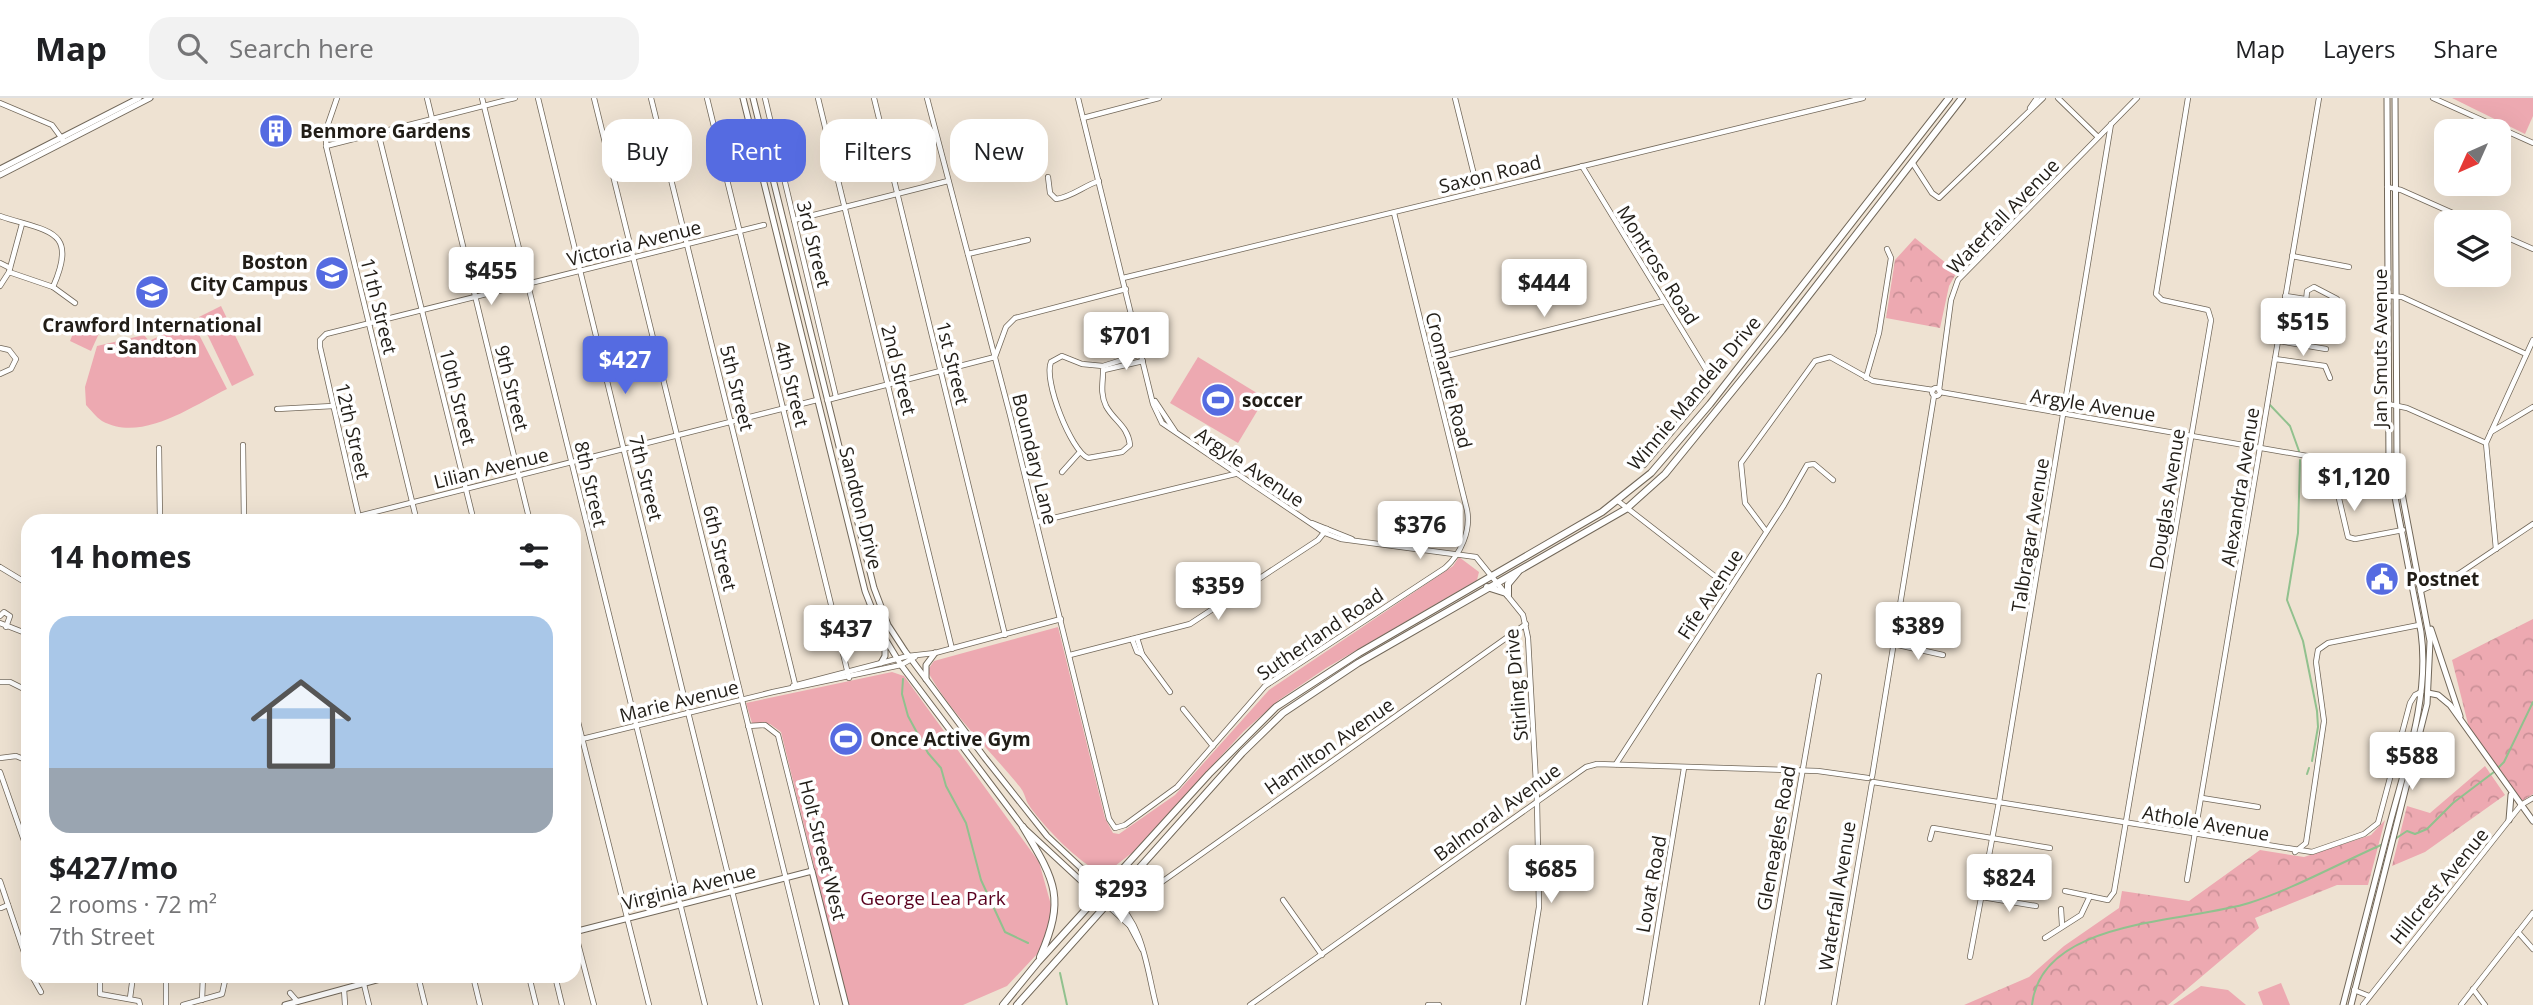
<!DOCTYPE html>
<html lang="en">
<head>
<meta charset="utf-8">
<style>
	:root { --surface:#fff; --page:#f2f2f2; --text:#202124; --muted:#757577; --line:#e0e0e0; --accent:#556be1 }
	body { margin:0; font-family:"Open Sans",sans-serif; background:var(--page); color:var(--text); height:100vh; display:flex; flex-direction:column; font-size:26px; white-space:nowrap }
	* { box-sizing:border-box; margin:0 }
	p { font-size:23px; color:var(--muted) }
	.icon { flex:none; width:38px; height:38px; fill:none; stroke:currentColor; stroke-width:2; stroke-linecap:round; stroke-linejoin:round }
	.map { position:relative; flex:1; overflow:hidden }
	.drawer { position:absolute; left:21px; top:416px; width:560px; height:469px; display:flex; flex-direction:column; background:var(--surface); border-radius:21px; box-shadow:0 7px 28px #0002 }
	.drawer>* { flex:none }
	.top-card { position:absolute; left:602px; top:21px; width:665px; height:63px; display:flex; gap:14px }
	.needle { width:46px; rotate:225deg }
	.buttons { position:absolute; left:2434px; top:21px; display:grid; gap:14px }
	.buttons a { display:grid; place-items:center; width:77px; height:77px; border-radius:14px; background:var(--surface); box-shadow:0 7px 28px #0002; font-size:35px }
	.price { position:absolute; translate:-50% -60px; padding:0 16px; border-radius:7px; background:#fff; color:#222; font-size:23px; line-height:46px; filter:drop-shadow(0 2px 4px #0008) }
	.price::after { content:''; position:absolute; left:50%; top:42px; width:21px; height:16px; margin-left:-10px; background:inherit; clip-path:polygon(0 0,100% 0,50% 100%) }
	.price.current { background:var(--accent); color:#fff }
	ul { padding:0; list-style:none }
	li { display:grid; align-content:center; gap:14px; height:371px; padding:0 28px }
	li span { display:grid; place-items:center; height:217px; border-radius:21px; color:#555 }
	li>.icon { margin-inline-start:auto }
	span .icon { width:126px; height:126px; fill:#fffc; stroke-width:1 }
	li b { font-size:30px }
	h2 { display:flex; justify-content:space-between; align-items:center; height:84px; padding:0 28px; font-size:30px }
	.tag { padding:0 24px; border-radius:21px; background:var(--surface); box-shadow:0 7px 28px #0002; font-size:24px; line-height:63px }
	.tag.current { background:var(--accent); color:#fff }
	header { display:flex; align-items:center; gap:42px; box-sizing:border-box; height:98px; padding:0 35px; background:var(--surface); border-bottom:2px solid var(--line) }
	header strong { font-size:33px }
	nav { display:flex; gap:38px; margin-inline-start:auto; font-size:24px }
	.search { width:490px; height:63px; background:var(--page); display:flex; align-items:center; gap:18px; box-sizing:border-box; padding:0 24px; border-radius:21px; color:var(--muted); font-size:26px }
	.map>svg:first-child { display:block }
	.grass { fill:#eda9b1 }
	.park { fill:url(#park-crowns) }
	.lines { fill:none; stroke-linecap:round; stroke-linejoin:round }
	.stream { stroke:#91c18e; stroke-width:2 }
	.street-casing { stroke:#716759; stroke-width:6 }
	.secondary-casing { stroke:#716759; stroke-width:7 }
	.primary-casing { stroke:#716759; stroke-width:8 }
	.street { stroke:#fff; stroke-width:4.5 }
	.secondary { stroke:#fff; stroke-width:5 }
	.primary { stroke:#fff; stroke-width:6 }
	.labels { text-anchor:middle; stroke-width:7; stroke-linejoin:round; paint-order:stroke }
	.poi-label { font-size:19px; font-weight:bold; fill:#211d17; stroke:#fff; text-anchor:start }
	.street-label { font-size:19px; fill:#211d17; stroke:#fff }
	.park-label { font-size:19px; fill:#59001e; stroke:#fff }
</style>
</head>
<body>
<header>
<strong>Map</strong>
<div class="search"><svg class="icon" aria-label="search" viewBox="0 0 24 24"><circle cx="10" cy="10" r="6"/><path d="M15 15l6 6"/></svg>Search here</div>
<nav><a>Map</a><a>Layers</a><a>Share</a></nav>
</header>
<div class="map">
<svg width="2533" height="907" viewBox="0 0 2533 907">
	<defs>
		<pattern id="park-crowns" width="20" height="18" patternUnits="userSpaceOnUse" patternTransform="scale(1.75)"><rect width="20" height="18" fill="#eda9b1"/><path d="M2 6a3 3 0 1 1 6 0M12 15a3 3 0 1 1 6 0" fill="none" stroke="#cb9198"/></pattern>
	</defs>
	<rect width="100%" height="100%" fill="#eee2d2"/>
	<!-- grass -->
	<g class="grass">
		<path d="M2452 0H2533V18L2525 36Z"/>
		<path d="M221 208 254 277 232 288 199 219Z"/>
		<path d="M79 221 101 231 91 253 70 243Z"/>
		<path d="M192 223 227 291C192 308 142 345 102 323 96 319 90 311 86 307L85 289 97 248 144 237 149 243Z"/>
		<path d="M1198 259 1265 300 1238 345 1170 305Z"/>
		<path d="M1459 459 1479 474 1477 482 1326 570 1279 602 1244 633 1133 754 1106 775C1086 774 1037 722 1027 704 1025 699 1024 694 1020 689 990 652 953 618 929 576V570L934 563 1058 529 1105 720 1113 735 1119 736 1175 697 1269 592 1453 468Z"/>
		<path d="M892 574 904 578 1039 764 1053 814 1039 854 1007 888 963 907H848L781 634 770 626 752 625 746 605Z"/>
		<path d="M2281 885 2290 907H2263L2258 894Z"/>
		<path d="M2201 888 2228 892 2246 907H2173Z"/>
	</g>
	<!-- park -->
	<g class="park">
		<path d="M1915 140 1957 174 1949 188 1940 230 1886 220 1895 162Z"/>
		<path d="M2533 521V696L2522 703 2469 630 2452 562Z"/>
		<path d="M2485 668 2505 697 2425 754 2392 768 2407 708 2430 715Z"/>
		<path d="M2385 722 2368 787H2337L2255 820 2259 830 2168 907H1964L2029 879 2064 848 2119 810 2122 793 2189 803 2260 752 2304 759 2371 737Z"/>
	</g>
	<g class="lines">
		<!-- stream -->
		<g class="stream">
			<path d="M2270 307 2290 328 2299 353"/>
			<path d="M2300 362 2298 435 2287 502 2303 543 2317 613 2318 629 2312 663"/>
			<path d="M903 581 902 596 908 618 928 655 941 670 946 688 966 725 981 782 1005 834 1028 845"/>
			<path d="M2498 670 2504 664 2533 604"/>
			<path d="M2307 676 2309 670"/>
			<path d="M2395 741 2407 733 2415 736 2427 731 2453 705 2494 674"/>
			<path d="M1060 875 1067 907"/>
			<path d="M2032 907C2041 820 2186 825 2249 805 2293 791 2338 766 2381 747"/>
		</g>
		<!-- street casing -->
		<g class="street-casing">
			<g id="street">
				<path d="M337 0 327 29 326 48 417 424"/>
				<path d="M427 0 530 424"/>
				<path d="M482 0 705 907"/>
				<path d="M538 0 685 603"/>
				<path d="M594 0 817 907"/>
				<path d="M651 0 795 586"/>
				<path d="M707 0 849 580"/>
				<path d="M765 0 836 299"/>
				<path d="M818 0 952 551"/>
				<path d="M874 0 1005 537"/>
				<path d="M927 0 1010 317 1109 721 1115 730 1125 727 1177 689 1265 588 1445 470C1461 456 1471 432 1467 412L1394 115"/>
				<path d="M1078 0 1153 306 1162 325 1325 435 1341 441 1476 459 1523 517 1528 540 1537 703 1539 809 1523 907"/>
				<path d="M1455 0 1478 93"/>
				<path d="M2058 0 2098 39"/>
				<path d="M2433 0 2533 45"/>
				<path d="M0 5 52 27 63 42"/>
				<path d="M2030 10 2037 0"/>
				<path d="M1083 20 1159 0"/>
				<path d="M378 34 474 424"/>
				<path d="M326 48 515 0"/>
				<path d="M1912 64 1932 95 1939 100 2043 0"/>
				<path d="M1582 68 1710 278 1707 292 1644 367"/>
				<path d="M1048 79 1050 95 1056 101C1072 99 1083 88 1099 83"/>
				<path d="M2387 89 2401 92 2473 124"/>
				<path d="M0 118C47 134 79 130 53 189"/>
				<path d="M794 122 948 83"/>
				<path d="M2499 136 2533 151"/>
				<path d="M968 156 1028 142"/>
				<path d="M2292 158 2349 169"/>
				<path d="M0 165 10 170"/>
				<path d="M9 174 22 126"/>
				<path d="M1123 180 1863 0"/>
				<path d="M0 188 9 174 53 189 75 205"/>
				<path d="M2314 189 2337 201 2332 221 2305 215 2307 193Z"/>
				<path d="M2285 198 2305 201"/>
				<path d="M2387 198 2402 199 2526 256"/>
				<path d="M2279 243 2326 251"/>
				<path d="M0 250 9 252 16 261 11 271 0 276"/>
				<path d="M2275 261 2325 268 2330 280"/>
				<path d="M1430 262 1664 203"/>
				<path d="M1103 268C1104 282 1099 293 1106 308 1114 323 1128 328 1130 347L1122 354 1088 360C1071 353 1043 282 1051 264L1062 258 1082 266 1103 268 1141 256"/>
				<path d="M1104 272 1143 263"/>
				<path d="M1866 280 1879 235 1891 160 1887 151"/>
				<circle cx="1936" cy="294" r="4"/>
				<path d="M1939 292 1951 202 1958 182 2137 0"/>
				<path d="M1940 294 2330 362 2397 369"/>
				<path d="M827 302 995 259 1006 229 1015 220 1126 191"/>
				<path d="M1155 303 1175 333"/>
				<path d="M2388 306 2407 310 2486 345"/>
				<path d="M277 311 333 308"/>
				<path d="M2491 334 2533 309"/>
				<path d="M243 347 244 424"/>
				<path d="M159 350 160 424"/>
				<path d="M2330 362 2348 439 2355 441 2403 432"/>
				<path d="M1062 374 1079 355"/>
				<path d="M1618 403 1730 490"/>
				<path d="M335 424 817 302"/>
				<path d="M360 424 320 249V242L326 236 764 127"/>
				<path d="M1037 424 1235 376"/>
				<path d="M1312 425 1352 441"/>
				<path d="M1766 433 1745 405 1741 365 1815 263 1830 259 1873 283 1933 292"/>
				<path d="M2496 451 2486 345 2533 242"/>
				<path d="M0 469 28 486"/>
				<path d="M2420 493 2460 475 2533 426"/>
				<path d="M0 518 4 514 10 518 6 529"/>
				<path d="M0 525 28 536"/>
				<path d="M1898 538V547L1943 557"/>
				<path d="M1137 540 1142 556"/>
				<path d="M1132 541 1137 554 1142 556 1170 594"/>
				<path d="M1070 557 1190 526 1318 442 1327 431"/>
				<path d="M0 584H10L28 593"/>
				<path d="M793 588 908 558 935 555 1061 521"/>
				<path d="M574 608 649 907"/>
				<path d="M1183 611 1213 648"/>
				<path d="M688 614 760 907"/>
				<path d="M748 628 765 627 778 637 812 773"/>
				<path d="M574 643 773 594 901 567 915 559"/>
				<path d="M0 660 16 658 28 663"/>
				<path d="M1616 666 1784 407 1807 367 1814 366 1833 382"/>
				<path d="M0 674 28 754"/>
				<path d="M1872 679 1934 298"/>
				<path d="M1873 684 2312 754 2364 736 2378 725 2410 605 2415 597 2421 594"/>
				<path d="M2202 700 2258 709"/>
				<path d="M1930 741 1933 730 2050 750"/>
				<path d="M2295 754 2306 745 2324 623 2316 564 2318 552 2328 545 2419 527"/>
				<path d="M1987 771 2046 781"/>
				<path d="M2187 782 2319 0"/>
				<path d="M0 783 28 866"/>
				<path d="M1149 793 1526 526"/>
				<path d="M2065 793 2108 802 2114 794 2211 222 2208 212 2162 202 2156 196 2188 0"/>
				<path d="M1101 795 1124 817 1142 851"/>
				<path d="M1112 799C1144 828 1146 867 1156 907"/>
				<path d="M1982 799 2036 808"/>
				<path d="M1283 802 1322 857"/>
				<path d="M1106 806 1129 827"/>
				<path d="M1 810 8 807"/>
				<path d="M2061 811 2062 827"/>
				<path d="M574 830 594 907"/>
				<path d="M2518 834 2533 851"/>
				<path d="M2045 840 2081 817 2090 798"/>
				<path d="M1970 859 1999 704 2111 26"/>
				<path d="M32 878 41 894"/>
				<path d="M100 878V896L139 903 140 907"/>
				<path d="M362 878 369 907"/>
				<path d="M418 878 425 907"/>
				<path d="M473 878 480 907"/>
				<path d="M529 878 536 907"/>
				<path d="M555 878 562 907"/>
				<path d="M344 891 345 907"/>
				<path d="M2473 891 2485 907"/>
				<path d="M2354 892 2369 898"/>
				<path d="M290 895 297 903"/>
				<path d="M130 900 133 878"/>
				<path d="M202 902 203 878"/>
				<path d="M166 907V878"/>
				<path d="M183 907 222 896 226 878"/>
				<path d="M1250 907 1586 669 1597 666 1818 673 1868 680"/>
				<path d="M1428 907H1439"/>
				<path d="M1645 907 1684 670"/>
				<path d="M1762 907 1819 578"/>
				<path d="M1834 907 1872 685"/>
				<path d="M2363 907 2521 707 2533 700"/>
				<path d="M2461 907 2533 815"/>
			</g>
		</g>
		<!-- secondary casing -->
		<g class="secondary-casing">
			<g id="secondary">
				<path d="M743 0 865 493 881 534 901 567 1023 729 1106 806"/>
				<path d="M753 0 874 490 888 527 905 553 985 660 1047 738 1112 799"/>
				<path d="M0 71 139 0"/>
				<path d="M0 77 150 0"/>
				<path d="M2431 531 2460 618"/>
				<path d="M881 565 885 558V545"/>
				<path d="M926 581V567L935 555"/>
				<path d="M2428 595 2438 597 2450 607 2533 723"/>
				<path d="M2509 722 2511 697"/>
				<path d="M574 834 812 773 846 907"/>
				<path d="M285 907 391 878"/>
				<path d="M2343 907C2358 848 2373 789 2389 729 2405 667 2430 600 2421 534L2389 368 2387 0"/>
				<path d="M2351 907 2427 606 2430 543 2397 369 2395 0"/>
			</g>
		</g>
		<!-- primary casing -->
		<g class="primary-casing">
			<g id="primary">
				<path d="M1487 489 1506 495"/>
				<path d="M1508 497V486L1518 474"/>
				<path d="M1023 729C1055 783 1066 799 1040 859"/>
				<path d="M1082 771 1101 779 1120 773"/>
				<path d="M1003 907 1038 864 1209 676 1276 609 1359 555 1602 414 1651 375 1710 306 1949 0"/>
				<path d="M1017 907 1242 655 1283 615 1358 565 1626 411 1665 376 1782 232 1962 0"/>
			</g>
		</g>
		<!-- street -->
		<use href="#street" class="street"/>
		<!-- secondary -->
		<use href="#secondary" class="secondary"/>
		<!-- primary -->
		<use href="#primary" class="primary"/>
	</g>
	<!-- icons -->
	<defs>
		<g id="building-disc" transform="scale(1.75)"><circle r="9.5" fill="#556be1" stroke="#fff"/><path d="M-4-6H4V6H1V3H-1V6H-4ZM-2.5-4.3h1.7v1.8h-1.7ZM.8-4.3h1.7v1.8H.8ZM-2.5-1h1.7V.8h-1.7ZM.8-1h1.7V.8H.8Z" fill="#fff"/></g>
		<g id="university-disc" transform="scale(1.75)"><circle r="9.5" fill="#556be1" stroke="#fff"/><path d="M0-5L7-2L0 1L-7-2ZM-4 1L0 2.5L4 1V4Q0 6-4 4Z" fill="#fff"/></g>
		<g id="school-disc" transform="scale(1.75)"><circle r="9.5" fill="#556be1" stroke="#fff"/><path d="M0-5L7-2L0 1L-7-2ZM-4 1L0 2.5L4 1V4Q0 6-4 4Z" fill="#fff"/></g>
		<g id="stadium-disc" transform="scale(1.75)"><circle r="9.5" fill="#556be1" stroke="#fff"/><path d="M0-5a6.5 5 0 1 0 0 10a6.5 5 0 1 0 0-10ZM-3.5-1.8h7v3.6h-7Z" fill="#fff"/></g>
		<g id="civic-disc" transform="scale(1.75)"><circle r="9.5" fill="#556be1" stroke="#fff"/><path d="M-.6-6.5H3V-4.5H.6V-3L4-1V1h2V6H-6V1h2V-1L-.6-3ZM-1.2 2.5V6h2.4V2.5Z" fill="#fff"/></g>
	</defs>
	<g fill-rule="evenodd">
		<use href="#building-disc" x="276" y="33"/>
		<use href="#university-disc" x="332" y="175"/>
		<use href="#school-disc" x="152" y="194"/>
		<use href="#stadium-disc" x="1218" y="302"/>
		<use href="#civic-disc" x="2382" y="481"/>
		<use href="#stadium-disc" x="846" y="641"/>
	</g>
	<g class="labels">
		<!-- poi labels -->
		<g class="poi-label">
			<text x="300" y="40">Benmore Gardens</text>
			<text x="308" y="171" text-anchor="end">Boston<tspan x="308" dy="22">City Campus</tspan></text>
			<text x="152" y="234" text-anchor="middle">Crawford International<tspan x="152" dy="22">- Sandton</tspan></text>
			<text x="1242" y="309">soccer</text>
			<text x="2406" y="488">Postnet</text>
			<text x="870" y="648">Once Active Gym</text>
		</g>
		<!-- street labels -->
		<g class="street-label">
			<text transform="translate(1490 76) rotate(-14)" y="7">Saxon Road</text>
			<text transform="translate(2003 118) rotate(-46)" y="7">Waterfall Avenue</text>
			<text transform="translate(634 145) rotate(-14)" y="7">Victoria Avenue</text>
			<text transform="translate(814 146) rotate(76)" y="7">3rd Street</text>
			<text transform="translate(1658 167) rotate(58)" y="7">Montrose Road</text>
			<text transform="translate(379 208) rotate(76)" y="7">11th Street</text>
			<text transform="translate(2380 250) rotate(-90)" y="7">Jan Smuts Avenue</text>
			<text transform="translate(953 265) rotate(76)" y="7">1st Street</text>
			<text transform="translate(899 272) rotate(76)" y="7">2nd Street</text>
			<text transform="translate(1449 282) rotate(76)" y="7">Cromartie Road</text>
			<text transform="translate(792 286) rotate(76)" y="7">4th Street</text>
			<text transform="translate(512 290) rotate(76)" y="7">9th Street</text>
			<text transform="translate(737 290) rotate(76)" y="7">5th Street</text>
			<text transform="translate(1694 295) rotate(-50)" y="7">Winnie Mandela Drive</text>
			<text transform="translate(458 299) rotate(76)" y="7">10th Street</text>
			<text transform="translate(2093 307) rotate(9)" y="7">Argyle Avenue</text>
			<text transform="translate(353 333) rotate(77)" y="7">12th Street</text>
			<text transform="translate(1035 361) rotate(76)" y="7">Boundary Lane</text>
			<text transform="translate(1250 369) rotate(34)" y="7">Argyle Avenue</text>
			<text transform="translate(491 370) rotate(-14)" y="7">Lilian Avenue</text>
			<text transform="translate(646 380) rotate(76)" y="7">7th Street</text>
			<text transform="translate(591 386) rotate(77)" y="7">8th Street</text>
			<text transform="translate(2240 389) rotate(-81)" y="7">Alexandra Avenue</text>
			<text transform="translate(2167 401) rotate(-81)" y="7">Douglas Avenue</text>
			<text transform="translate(861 410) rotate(76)" y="7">Sandton Drive</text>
			<text transform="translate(2030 437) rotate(-81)" y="7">Talbragar Avenue</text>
			<text transform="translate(720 450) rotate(76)" y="7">6th Street</text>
			<text transform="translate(1710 496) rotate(-57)" y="7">Fife Avenue</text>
			<text transform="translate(1320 536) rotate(-34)" y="7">Sutherland Road</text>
			<text transform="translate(1516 587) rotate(-95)" y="7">Stirling Drive</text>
			<text transform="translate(679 603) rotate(-14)" y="7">Marie Avenue</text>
			<text transform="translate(1329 648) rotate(-35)" y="7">Hamilton Avenue</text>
			<text transform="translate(1497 714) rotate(-36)" y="7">Balmoral Avenue</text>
			<text transform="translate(2206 725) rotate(10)" y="7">Athole Avenue</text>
			<text transform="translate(1776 740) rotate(-80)" y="7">Gleneagles Road</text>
			<text transform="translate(823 752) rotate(76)" y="7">Holt Street West</text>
			<text transform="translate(1651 786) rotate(-80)" y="7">Lovat Road</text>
			<text transform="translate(2439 788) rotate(-51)" y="7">Hillcrest Avenue</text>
			<text transform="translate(689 789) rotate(-14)" y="7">Virginia Avenue</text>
			<text transform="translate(1837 798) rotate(-81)" y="7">Waterfall Avenue</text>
		</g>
		<!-- park labels -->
		<g class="park-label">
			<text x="933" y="807">George Lea Park</text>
		</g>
	</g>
</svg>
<div class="buttons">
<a><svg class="needle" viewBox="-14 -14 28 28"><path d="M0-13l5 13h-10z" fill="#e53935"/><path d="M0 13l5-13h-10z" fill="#757577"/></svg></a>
<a><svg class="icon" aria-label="layers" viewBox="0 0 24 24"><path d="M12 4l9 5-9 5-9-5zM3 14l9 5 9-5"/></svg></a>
</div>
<b class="price" style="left:491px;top:209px">$455</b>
<b class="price" style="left:1544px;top:221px">$444</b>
<b class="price" style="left:2303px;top:260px">$515</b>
<b class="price" style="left:1126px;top:274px">$701</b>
<b class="price current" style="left:625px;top:298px">$427</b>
<b class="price" style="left:2354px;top:415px">$1,120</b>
<b class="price" style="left:1420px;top:463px">$376</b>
<b class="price" style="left:1218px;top:524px">$359</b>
<b class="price" style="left:1918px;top:564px">$389</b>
<b class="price" style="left:846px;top:567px">$437</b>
<b class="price" style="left:2412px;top:694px">$588</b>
<b class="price" style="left:1551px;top:807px">$685</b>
<b class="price" style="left:2009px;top:816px">$824</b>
<b class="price" style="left:1121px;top:827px">$293</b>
<div class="top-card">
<a class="tag">Buy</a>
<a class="tag current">Rent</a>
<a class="tag">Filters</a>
<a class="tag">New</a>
</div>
<section class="drawer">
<h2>14 homes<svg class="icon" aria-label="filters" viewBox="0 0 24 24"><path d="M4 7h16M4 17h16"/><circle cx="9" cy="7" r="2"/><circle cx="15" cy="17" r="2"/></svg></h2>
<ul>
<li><span style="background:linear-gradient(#a9c7e8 70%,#9aa5b1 0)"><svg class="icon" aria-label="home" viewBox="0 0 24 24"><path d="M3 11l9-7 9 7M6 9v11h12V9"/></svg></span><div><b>$427/mo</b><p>2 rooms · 72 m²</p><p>7th Street</p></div></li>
</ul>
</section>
</div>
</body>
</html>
